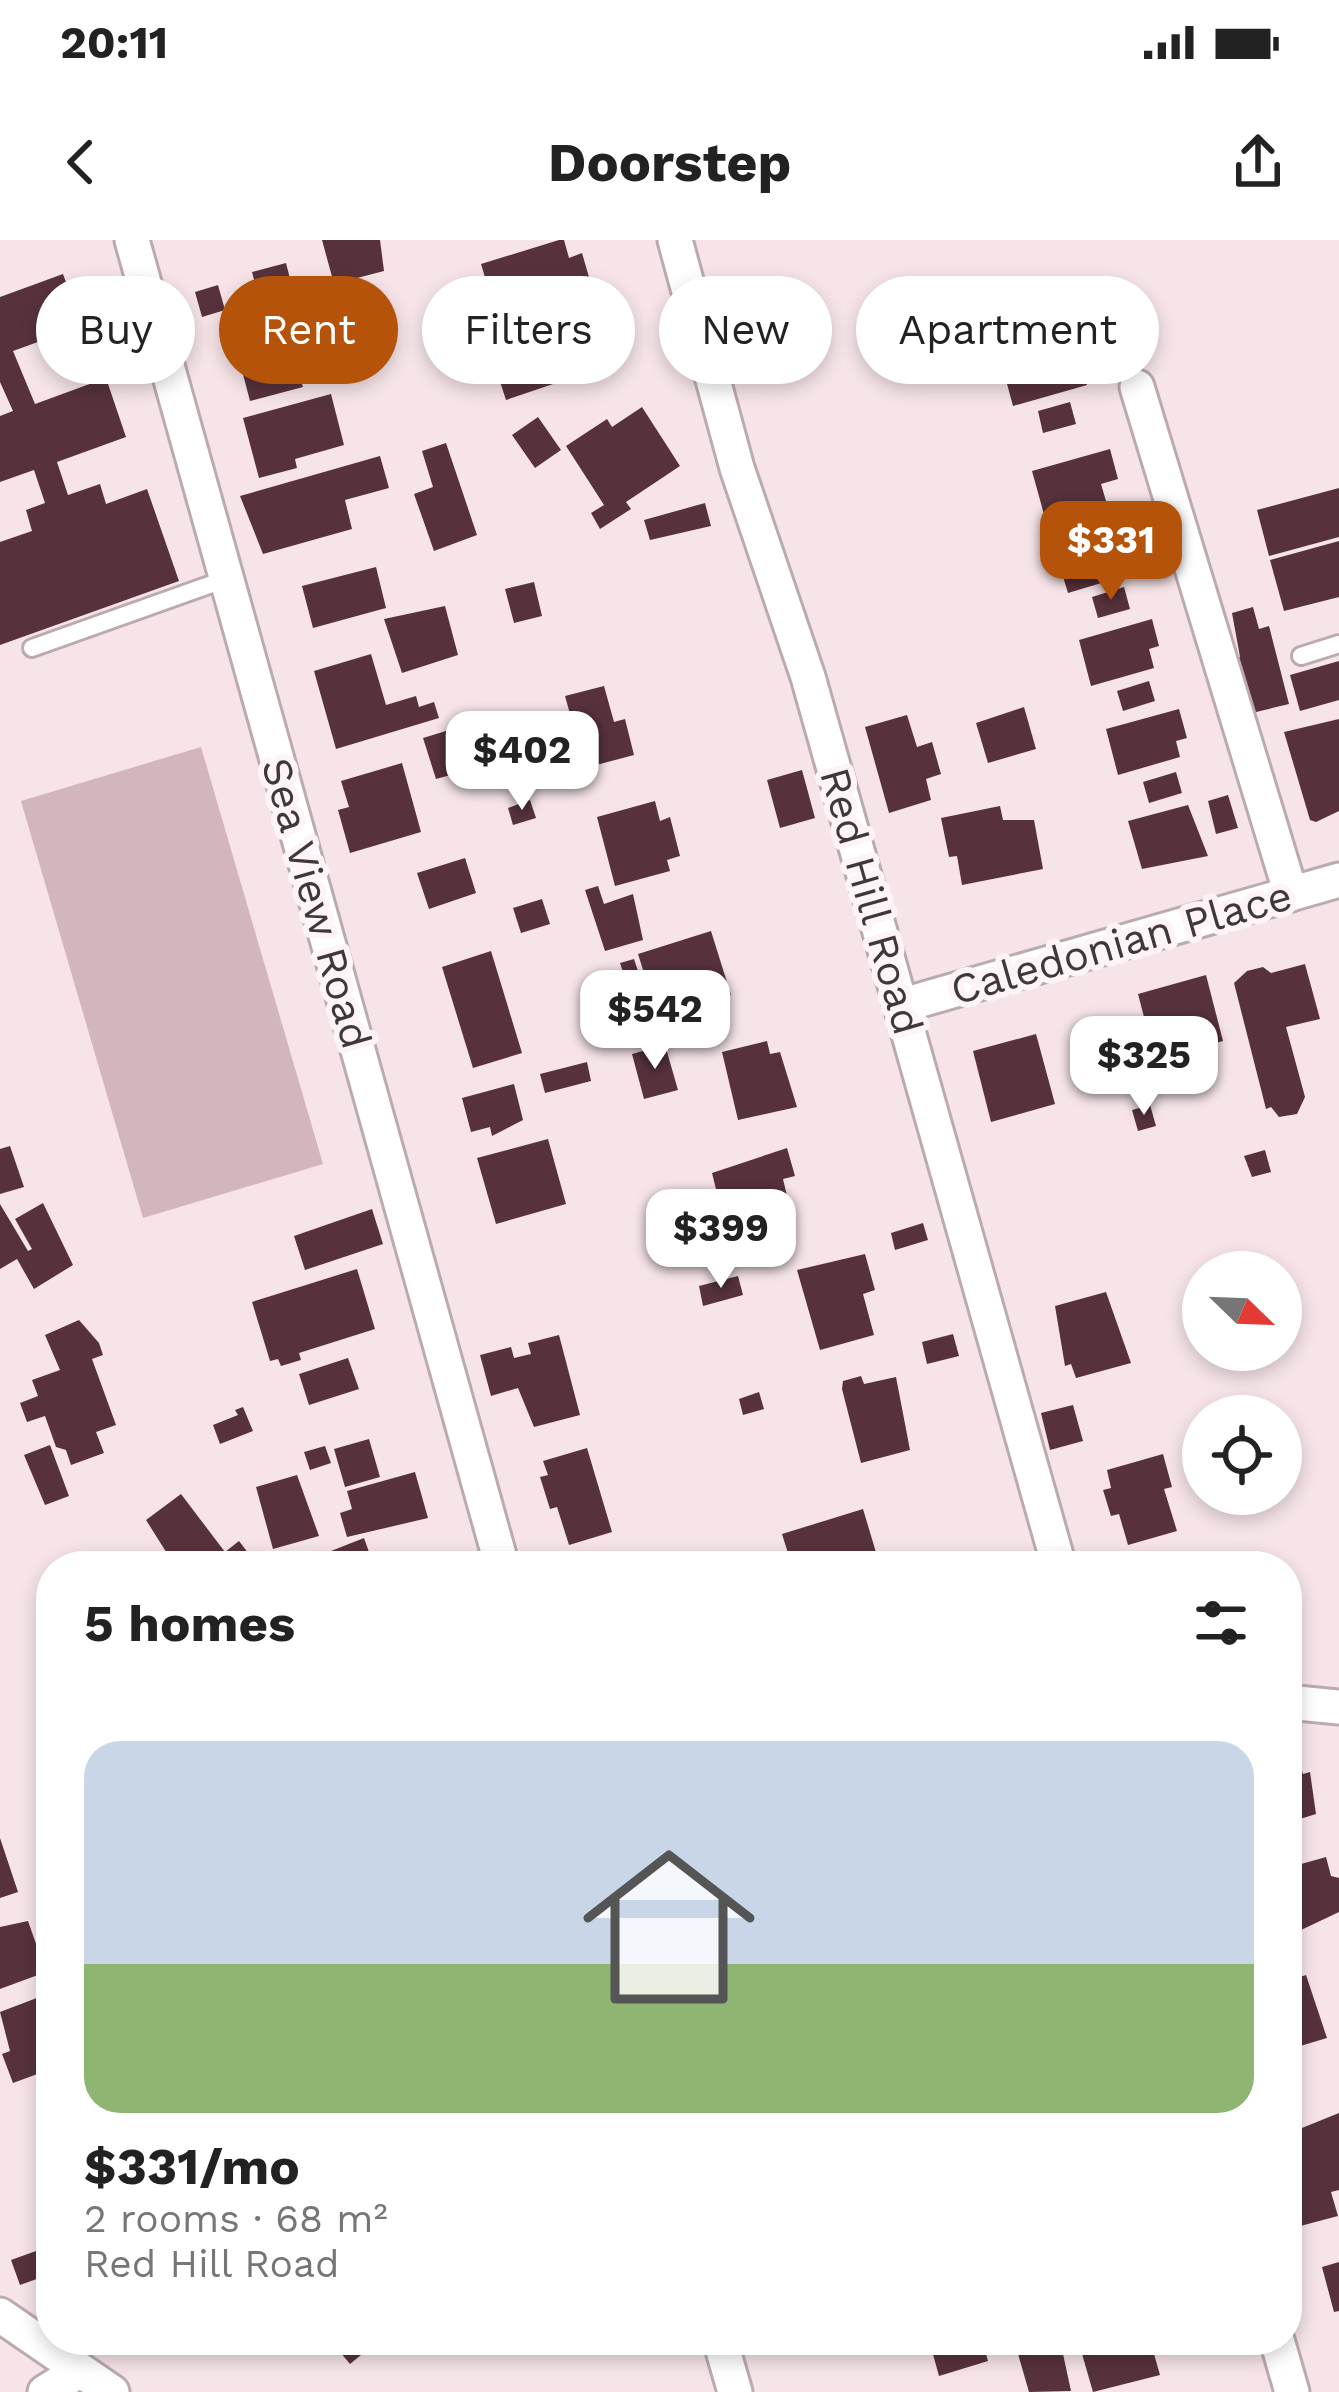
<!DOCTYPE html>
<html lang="en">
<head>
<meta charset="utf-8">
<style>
	:root { --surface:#fff; --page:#f6f6f6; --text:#222; --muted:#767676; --line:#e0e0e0; --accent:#b45309 }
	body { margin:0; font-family:"Work Sans",sans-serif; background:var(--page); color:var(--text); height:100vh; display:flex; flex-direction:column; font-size:45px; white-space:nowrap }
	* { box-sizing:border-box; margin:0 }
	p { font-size:39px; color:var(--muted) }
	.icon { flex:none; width:66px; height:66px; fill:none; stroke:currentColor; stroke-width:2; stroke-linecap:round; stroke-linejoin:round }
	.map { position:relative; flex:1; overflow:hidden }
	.details { position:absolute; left:36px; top:1311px; width:1266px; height:804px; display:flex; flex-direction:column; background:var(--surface); border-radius:48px; box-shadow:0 6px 18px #0003 }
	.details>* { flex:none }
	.banner { position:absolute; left:36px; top:36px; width:1269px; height:108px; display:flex; gap:24px }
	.needle { width:78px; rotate:113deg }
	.buttons { position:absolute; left:1182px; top:1011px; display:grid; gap:24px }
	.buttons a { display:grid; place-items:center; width:120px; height:120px; border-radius:50%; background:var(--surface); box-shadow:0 6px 18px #0003; font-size:60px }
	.price { position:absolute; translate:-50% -102px; padding:0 27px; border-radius:24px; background:#fff; color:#222; font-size:39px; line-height:78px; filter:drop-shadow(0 3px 6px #0008) }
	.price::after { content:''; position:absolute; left:50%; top:72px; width:36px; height:27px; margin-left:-18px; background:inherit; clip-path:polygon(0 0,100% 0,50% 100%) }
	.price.active { background:var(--accent); color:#fff }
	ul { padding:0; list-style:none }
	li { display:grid; align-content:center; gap:24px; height:636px; padding:0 48px }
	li+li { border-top:3px solid var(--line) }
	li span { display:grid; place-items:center; height:372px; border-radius:36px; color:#555 }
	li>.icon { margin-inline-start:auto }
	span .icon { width:216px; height:216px; fill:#fffc; stroke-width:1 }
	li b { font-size:51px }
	h2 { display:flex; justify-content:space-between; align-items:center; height:144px; padding:0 48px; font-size:51px }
	.pill { padding:0 42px; border-radius:54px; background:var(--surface); box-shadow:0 6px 18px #0003; font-size:42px; line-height:108px }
	.pill.active { background:var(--accent); color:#fff }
	.status { display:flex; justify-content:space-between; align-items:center; height:84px; padding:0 60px; background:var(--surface); direction:ltr }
	.status svg { height:33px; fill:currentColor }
	header { display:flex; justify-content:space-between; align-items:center; height:156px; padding:0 48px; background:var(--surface); font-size:54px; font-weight:700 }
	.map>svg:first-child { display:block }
	.green { fill:#d3b5bc }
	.building { fill:#57323d }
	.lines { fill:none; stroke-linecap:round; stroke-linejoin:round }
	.service-casing { stroke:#bbabaf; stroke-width:22 }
	.minor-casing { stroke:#bbabaf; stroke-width:39 }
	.service { stroke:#fff; stroke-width:16 }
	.minor { stroke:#fff; stroke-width:33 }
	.labels { text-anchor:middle; stroke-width:12; stroke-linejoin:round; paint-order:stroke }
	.street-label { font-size:42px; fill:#3f383a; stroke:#fef3f6 }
</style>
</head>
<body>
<div class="status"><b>20:11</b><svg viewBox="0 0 49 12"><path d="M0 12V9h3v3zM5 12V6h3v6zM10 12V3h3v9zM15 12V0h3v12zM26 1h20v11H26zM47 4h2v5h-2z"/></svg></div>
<header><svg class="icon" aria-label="back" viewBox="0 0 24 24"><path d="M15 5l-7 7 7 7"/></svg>Doorstep<svg class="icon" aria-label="share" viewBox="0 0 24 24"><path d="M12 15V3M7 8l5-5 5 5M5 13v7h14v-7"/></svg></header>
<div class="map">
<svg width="1339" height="2152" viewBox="0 0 1339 2152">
	<rect width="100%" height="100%" fill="#f6e4e8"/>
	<!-- green -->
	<path class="green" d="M201 507 323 924 143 978 21 561Z"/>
	<!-- building -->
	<g class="building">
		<path d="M322 0H380L384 31 334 44Z"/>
		<path d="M559 0H564L569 18 582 13 591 44 512 68 507 50 490 54 481 24Z"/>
		<path d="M286 23 296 62 262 71 252 32Z"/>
		<path d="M63 34 82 86 13 111 35 164 106 138 126 197 57 222 68 255 100 244 106 264 147 249 179 341 0 405V302L32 291 26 270 45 263 34 230 0 242V176L13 171 0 142V57Z"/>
		<path d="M218 45 225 70 202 77 195 52Z"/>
		<path d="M313 72 317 84 325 81 332 106 323 109 328 126 299 134 303 147 250 161 233 96Z"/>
		<path d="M594 72 617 73 614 109 591 108Z"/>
		<path d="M554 85 567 124 551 130 556 143 506 160 489 108Z"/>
		<path d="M1074 98 1087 145 1013 166 1000 118Z"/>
		<path d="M331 154 344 205 295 219 297 228 259 238 243 178Z"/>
		<path d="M1070 162 1076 184 1043 193 1038 171Z"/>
		<path d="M642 167 680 226 626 262 631 269 600 289 591 273 604 265 566 206 607 179 612 187Z"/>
		<path d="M538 177 561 210 535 228 512 195Z"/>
		<path d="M446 203 477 295 434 311 414 254 433 247 422 211Z"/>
		<path d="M1110 209 1118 239 1101 244 1106 261 1045 278 1032 231Z"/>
		<path d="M380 216 389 248 345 260 352 289 263 314 240 256Z"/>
		<path d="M1339 248V297L1269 316 1257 270Z"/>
		<path d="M705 263 711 286 650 300 644 280Z"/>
		<path d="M1125 286 1133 315 1123 318 1128 335 1068 353 1054 307Z"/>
		<path d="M1339 301V357L1284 371 1270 320Z"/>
		<path d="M376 327 386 368 313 388 302 346Z"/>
		<path d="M534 342 542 376 514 383 505 349Z"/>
		<path d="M1124 347 1130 369 1098 378 1092 357Z"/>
		<path d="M445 366 458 415 402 433 384 379Z"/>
		<path d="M1253 367 1259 389 1269 386 1289 464 1252 473 1232 419 1240 417 1232 373Z"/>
		<path d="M1152 379 1159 406 1149 409 1154 428 1091 446 1079 400Z"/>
		<path d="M371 414 386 465 416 456 419 467 434 462 439 478 336 509 314 431Z"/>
		<path d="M1339 421V460L1300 471 1290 435Z"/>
		<path d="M1149 441 1155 461 1123 471 1117 451Z"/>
		<path d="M604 446 614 482 625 479 634 515 585 528 565 456Z"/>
		<path d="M1024 467 1036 509 988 523 976 483Z"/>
		<path d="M1179 469 1187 498 1176 501 1180 517 1118 535 1106 489Z"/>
		<path d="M907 475 917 507 932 502 941 534 926 539 931 560 889 573 865 487Z"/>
		<path d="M1339 479V571L1316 582 1310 580 1284 492Z"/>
		<path d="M459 487 472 529 436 539 423 498Z"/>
		<path d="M402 523 421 592 350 613 338 570 349 567 341 541Z"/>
		<path d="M802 530 815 578 780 588 767 540Z"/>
		<path d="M1176 532 1182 553 1149 563 1143 542Z"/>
		<path d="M1228 555 1238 588 1216 594 1208 561Z"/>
		<path d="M530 560 536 578 513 585 508 568Z"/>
		<path d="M655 561 660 581 670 577 680 616 667 620 670 631 615 646 597 577Z"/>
		<path d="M1188 565 1208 616 1142 629 1128 581Z"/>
		<path d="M1000 566 1003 580H1034L1043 629 962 645 957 616 949 617 941 578Z"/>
		<path d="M465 618 476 653 429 669 417 633Z"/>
		<path d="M598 646 604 664 633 654 643 700 605 711 585 650Z"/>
		<path d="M542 659 550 684 521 693 513 668Z"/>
		<path d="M711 691 731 755 625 789 609 737 623 732 620 723 634 719 639 734 644 733 638 714Z"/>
		<path d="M491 711 522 813 473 828 442 727Z"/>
		<path d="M1305 724 1320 779 1286 787 1305 857 1297 874 1279 877 1271 867 1266 869 1234 743 1247 731 1263 727 1271 733Z"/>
		<path d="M1206 735 1223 801 1155 819 1138 754Z"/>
		<path d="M1036 794 1055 864 991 882 973 811Z"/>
		<path d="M767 801 770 814 780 812 797 867 738 880 722 812Z"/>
		<path d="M665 805 678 850 644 859 632 814Z"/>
		<path d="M587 822 591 841 545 853 540 834Z"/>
		<path d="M514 844 523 880 492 896 490 887 471 892 462 858Z"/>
		<path d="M1150 865 1156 886 1138 891 1132 870Z"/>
		<path d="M548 899 566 964 496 984 477 918Z"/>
		<path d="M10 906 24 947 0 954V909Z"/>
		<path d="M787 908 795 936 783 939 788 960 777 963 787 998 732 1014 712 933Z"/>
		<path d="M1265 910 1271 932 1252 937 1244 916Z"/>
		<path d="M43 963 73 1025 34 1049 17 1019 0 1029V964L28 1011 32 1009 15 979Z"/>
		<path d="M701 965 715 1013 695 1020 675 972Z"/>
		<path d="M372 969 383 1004 305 1030 294 996Z"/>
		<path d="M923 983 928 1000 895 1010 891 993Z"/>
		<path d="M865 1014 875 1050 863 1054 874 1095 820 1110 797 1030Z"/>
		<path d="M357 1029 375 1089 299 1113 301 1120 281 1126 278 1119 270 1121 252 1062Z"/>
		<path d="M738 1036 743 1055 703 1066 699 1046Z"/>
		<path d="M1106 1052 1131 1123 1076 1138 1071 1124 1065 1126 1055 1066Z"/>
		<path d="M79 1080 99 1103 103 1115 92 1119 116 1185 96 1192 104 1213 71 1225 66 1210 56 1207 45 1176 27 1182 20 1163 38 1156 32 1140 60 1130 45 1095Z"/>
		<path d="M953 1094 959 1116 927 1124 922 1102Z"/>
		<path d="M559 1095 580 1175 534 1187 518 1148 491 1156 480 1115 511 1107 514 1118 531 1114 528 1103Z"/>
		<path d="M348 1118 359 1149 309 1165 299 1134Z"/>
		<path d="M861 1136 864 1144 896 1137 910 1210 861 1223 842 1149 843 1141Z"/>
		<path d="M759 1152 764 1169 743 1175 739 1159Z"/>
		<path d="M1073 1165 1083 1201 1050 1210 1041 1173Z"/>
		<path d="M243 1167 253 1191 220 1204 213 1185 238 1175 235 1170Z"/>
		<path d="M369 1199 380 1237 345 1247 334 1209Z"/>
		<path d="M50 1205 69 1256 45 1265 24 1215Z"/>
		<path d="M325 1206 331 1223 310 1230 304 1212Z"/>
		<path d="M587 1208 612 1292 569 1305 557 1267 550 1269 540 1237 548 1235 543 1221Z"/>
		<path d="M1163 1214 1172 1247 1164 1249 1177 1291 1128 1305 1119 1274 1111 1276 1103 1250 1111 1248 1107 1230Z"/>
		<path d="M415 1232 428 1278 347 1297 340 1273 352 1269 347 1251Z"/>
		<path d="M297 1235 319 1296 273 1309 256 1247Z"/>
		<path d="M181 1254 225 1312 239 1301 258 1326H175L146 1280Z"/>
		<path d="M863 1269 878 1319 855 1326H792L782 1294Z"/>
		<path d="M364 1298 374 1326H299L331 1311Z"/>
		<path d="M1299 1520 1303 1534 1310 1532 1316 1574 1287 1583V1523Z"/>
		<path d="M0 1598 18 1652 0 1658Z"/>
		<path d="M1326 1617 1331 1636 1339 1638V1672L1301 1690 1287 1628Z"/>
		<path d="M28 1681 46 1732 0 1749V1687Z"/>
		<path d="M1306 1735 1327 1798 1287 1810V1741Z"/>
		<path d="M42 1756 51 1782V1829L13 1843 2 1814 10 1811 0 1772Z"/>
		<path d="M1339 1873V1950L1331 1952 1338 1976 1289 1989 1287 1964 1299 1961 1297 1956 1287 1959V1894Z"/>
		<path d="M36 2011 45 2036 20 2045 11 2020Z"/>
		<path d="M1339 2022V2071L1334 2072 1322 2027Z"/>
		<path d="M330 2100H367L372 2106 350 2124Z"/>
		<path d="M929 2100H982L988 2121 939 2136Z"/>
		<path d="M1014 2100H1060L1071 2151 1029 2152Z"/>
		<path d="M1078 2100H1150L1160 2135 1093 2152Z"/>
	</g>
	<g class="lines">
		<!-- service casing -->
		<g class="service-casing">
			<g id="service">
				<path d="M32 408 226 339"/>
				<path d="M1301 416 1339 404"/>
			</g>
		</g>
		<!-- minor casing -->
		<g class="minor-casing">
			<g id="minor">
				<path d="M132 0 502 1326"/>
				<path d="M675 0 737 228 808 437 1059 1326"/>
				<path d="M1137 147 1291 654"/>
				<path d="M903 765 1339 640"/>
				<path d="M1287 1462 1339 1467"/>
				<path d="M0 2075 112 2152"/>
				<path d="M720 2100 735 2152"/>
				<path d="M1277 2100 1292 2152"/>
				<path d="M45 2152 79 2131"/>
			</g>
		</g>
		<!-- service -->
		<use href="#service" class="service"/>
		<!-- minor -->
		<use href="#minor" class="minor"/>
	</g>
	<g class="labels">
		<!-- street labels -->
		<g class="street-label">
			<text transform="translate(872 661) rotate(74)" y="15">Red Hill Road</text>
			<text transform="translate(317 663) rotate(74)" y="15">Sea View Road</text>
			<text transform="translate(1121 702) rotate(-16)" y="15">Caledonian Place</text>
		</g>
	</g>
</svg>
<div class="buttons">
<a><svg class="needle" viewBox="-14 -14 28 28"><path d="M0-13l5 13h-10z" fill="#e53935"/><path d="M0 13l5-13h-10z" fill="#767676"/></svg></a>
<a><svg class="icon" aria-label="locate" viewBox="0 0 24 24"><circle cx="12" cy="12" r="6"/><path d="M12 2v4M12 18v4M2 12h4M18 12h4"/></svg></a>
</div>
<b class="price active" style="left:1111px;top:363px">$331</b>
<b class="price" style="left:522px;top:573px">$402</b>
<b class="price" style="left:655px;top:832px">$542</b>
<b class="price" style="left:1144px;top:878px">$325</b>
<b class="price" style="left:721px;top:1051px">$399</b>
<div class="banner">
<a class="pill">Buy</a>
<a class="pill active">Rent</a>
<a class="pill">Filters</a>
<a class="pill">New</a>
<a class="pill">Apartment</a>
</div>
<section class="details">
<h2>5 homes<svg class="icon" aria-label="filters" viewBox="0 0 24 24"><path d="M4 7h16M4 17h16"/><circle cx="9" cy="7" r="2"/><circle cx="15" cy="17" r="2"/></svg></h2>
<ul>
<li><span style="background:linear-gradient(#c9d6e8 60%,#8fb573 0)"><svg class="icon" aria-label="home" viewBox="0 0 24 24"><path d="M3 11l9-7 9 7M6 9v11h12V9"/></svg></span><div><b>$331/mo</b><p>2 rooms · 68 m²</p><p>Red Hill Road</p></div></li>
</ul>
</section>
</div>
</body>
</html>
